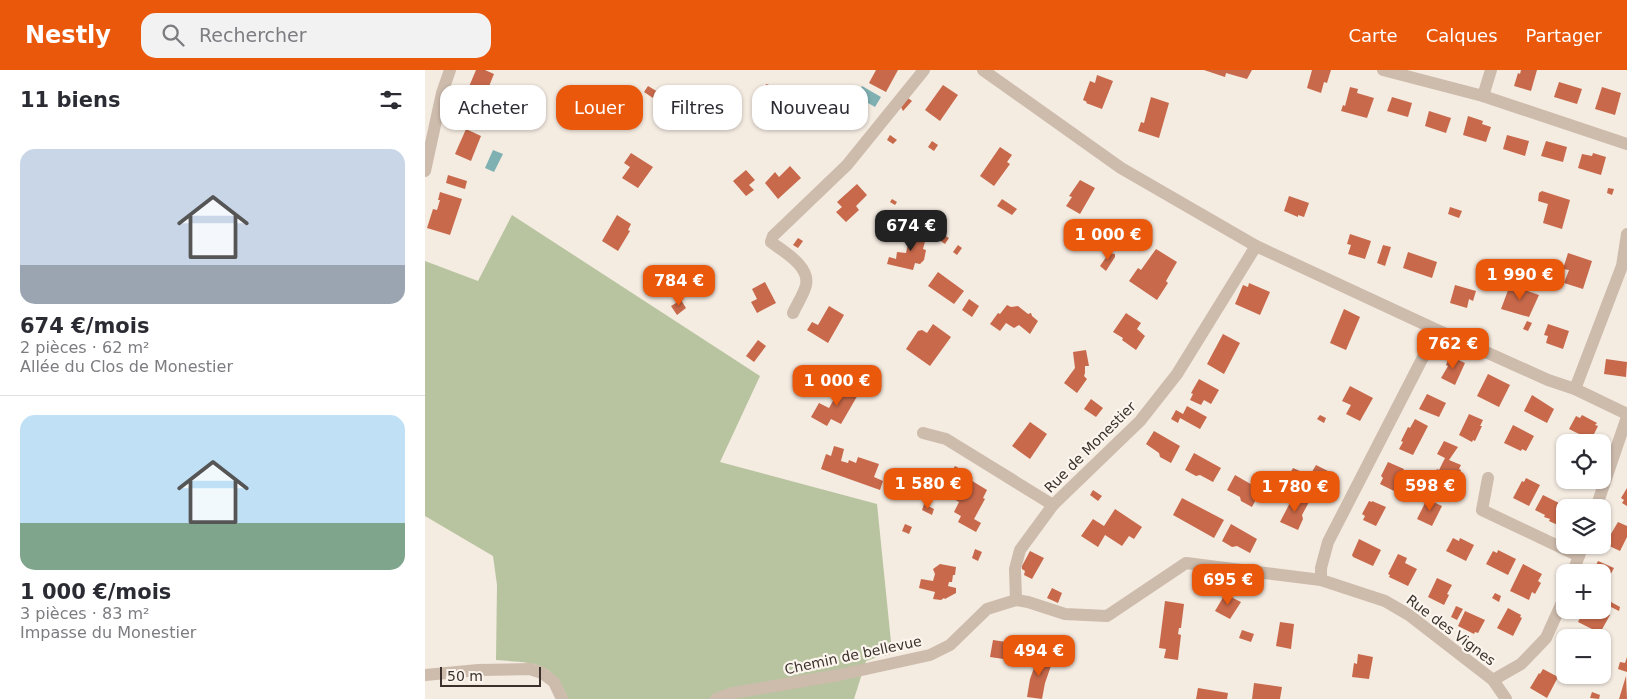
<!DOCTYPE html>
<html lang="fr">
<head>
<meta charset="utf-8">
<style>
	:root { --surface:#fff; --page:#f2f2f3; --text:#2b2b33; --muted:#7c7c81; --line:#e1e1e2; --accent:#ea580c }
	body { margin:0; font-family:"DejaVu Sans",sans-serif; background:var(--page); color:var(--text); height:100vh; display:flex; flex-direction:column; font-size:19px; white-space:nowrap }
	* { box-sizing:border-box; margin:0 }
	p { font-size:16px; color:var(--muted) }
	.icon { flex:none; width:28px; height:28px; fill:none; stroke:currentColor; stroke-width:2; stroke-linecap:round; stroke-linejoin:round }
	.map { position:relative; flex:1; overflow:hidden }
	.drawer { display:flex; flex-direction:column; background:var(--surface); width:425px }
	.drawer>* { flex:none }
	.guide { position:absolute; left:15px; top:15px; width:475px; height:45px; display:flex; gap:10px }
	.fabs { position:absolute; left:1131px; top:364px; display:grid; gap:10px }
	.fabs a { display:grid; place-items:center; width:55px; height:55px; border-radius:10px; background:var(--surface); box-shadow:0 1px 4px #0004; font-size:25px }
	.scale { position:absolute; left:15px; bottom:12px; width:101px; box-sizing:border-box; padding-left:5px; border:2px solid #3b302b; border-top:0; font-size:14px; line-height:18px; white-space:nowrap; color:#3b302b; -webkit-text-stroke:4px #fbf5ee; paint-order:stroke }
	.price { position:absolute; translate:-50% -42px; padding:0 11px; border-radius:10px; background:var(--accent); color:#fff; font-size:16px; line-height:32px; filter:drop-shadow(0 1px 2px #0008) }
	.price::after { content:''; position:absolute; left:50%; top:30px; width:15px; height:11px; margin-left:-8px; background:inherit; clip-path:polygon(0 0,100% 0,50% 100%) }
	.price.on { background:#222; color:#fff }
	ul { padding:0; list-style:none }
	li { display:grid; align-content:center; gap:10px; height:265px; padding:0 20px }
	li+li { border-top:1px solid var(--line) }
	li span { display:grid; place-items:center; height:155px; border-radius:15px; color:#555 }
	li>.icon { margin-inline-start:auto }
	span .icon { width:90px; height:90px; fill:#fffc; stroke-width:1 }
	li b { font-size:21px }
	h2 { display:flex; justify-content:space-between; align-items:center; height:60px; padding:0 20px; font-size:21px }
	.chip { padding:0 18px; border-radius:15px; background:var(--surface); box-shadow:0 1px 4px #0004; font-size:18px; line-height:45px }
	.chip.on { background:var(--accent); color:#fff }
	header { display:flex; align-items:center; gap:30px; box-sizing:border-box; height:70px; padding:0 25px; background:var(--accent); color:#fff }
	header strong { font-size:24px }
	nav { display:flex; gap:28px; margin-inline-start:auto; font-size:18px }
	.search { width:350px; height:45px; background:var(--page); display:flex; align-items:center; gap:12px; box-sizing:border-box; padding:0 18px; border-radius:15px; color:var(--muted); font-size:19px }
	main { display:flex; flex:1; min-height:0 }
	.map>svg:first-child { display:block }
	.green { fill:#b8c4a0 }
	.water { fill:#7fb0b2 }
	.building { fill:#c8694b }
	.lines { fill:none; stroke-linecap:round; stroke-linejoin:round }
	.minor { stroke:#cdbbac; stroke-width:12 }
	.labels { text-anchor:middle; stroke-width:4.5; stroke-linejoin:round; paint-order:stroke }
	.street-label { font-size:14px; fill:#3b302b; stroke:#fbf5ee }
</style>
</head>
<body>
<header>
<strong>Nestly</strong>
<div class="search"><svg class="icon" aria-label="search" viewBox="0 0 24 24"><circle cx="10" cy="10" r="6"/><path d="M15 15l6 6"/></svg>Rechercher</div>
<nav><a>Carte</a><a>Calques</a><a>Partager</a></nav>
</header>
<main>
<section class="drawer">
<h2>11 biens<svg class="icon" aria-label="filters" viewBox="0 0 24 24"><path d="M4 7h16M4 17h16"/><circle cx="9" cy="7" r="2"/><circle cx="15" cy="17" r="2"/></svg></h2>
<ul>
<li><span style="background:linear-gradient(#c9d6e8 75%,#9aa5b1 0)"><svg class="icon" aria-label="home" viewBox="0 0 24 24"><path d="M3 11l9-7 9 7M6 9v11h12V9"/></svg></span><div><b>674 €/mois</b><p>2 pièces · 62 m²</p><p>Allée du Clos de Monestier</p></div></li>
<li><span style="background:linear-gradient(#bfe0f5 70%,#7fa58c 0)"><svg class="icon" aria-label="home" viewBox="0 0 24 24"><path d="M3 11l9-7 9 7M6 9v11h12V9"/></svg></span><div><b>1 000 €/mois</b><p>3 pièces · 83 m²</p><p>Impasse du Monestier</p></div></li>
</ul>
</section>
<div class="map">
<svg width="1202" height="629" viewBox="0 0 1202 629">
	<rect width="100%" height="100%" fill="#f4ebe1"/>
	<!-- green -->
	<path class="green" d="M87 145 335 306 295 392 452 434 467 582 441 591 429 629H143C129 590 107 593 71 590L72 515 68 486 0 446V191L53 211Z"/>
	<!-- water -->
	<g class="water">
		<path d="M437 16 456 27 450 37 431 26Z"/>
		<path d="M68 80 78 84 69 102 60 98Z"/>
	</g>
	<!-- building -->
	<g class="building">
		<path d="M51 0H60L69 4 60 26 43 19Z"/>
		<path d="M451 0H473L461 22 444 13Z"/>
		<path d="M779 0H827L822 9 801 3 800 7Z"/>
		<path d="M887 0H906L902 13 899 12 896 23 882 18Z"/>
		<path d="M1096 0H1112L1106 21 1089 16 1093 3 1095 4Z"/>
		<path d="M672 5 688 11 677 39 661 33 662 32 658 30 665 11 670 13Z"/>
		<path d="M1134 12 1157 19 1152 34 1129 27Z"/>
		<path d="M341 14 363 21 358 34 337 26Z"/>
		<path d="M518 15 533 25 515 51 500 40Z"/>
		<path d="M223 16 233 22 228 28 219 22Z"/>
		<path d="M925 17 933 19 932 23 949 28 942 48 916 41 918 35 920 36Z"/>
		<path d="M1177 17 1196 23 1190 45 1170 39Z"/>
		<path d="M726 27 744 33 734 68 713 61 716 52 719 53Z"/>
		<path d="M967 27 987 33 983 47 962 41Z"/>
		<path d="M241 28 255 33 246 53 233 47Z"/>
		<path d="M483 28 487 31 478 41 476 37Z"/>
		<path d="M1004 41 1026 48 1021 63 1000 56Z"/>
		<path d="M1043 46 1058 51 1057 54 1066 57 1061 72 1038 65Z"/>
		<path d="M41 59 56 66 46 91 30 84Z"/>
		<path d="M465 65 472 70 468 74 462 70Z"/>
		<path d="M1082 65 1104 71 1100 86 1078 79Z"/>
		<path d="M507 71 513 75 509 81 503 77Z"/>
		<path d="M1121 71 1142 77 1138 92 1116 86Z"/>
		<path d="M575 77 587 85 582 92 585 94 569 116 555 106Z"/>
		<path d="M206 83 228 97 213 118 197 108 205 97 199 93Z"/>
		<path d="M1168 83 1181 87 1176 105 1153 98 1157 84 1167 86Z"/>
		<path d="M365 96 376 108 353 129 340 113 350 102 354 107Z"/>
		<path d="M321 100 330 110 324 115 329 120 321 126 308 111Z"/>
		<path d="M23 105 42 111 40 119 21 113Z"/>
		<path d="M655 110 670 118 655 144 641 136 647 127 644 126Z"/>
		<path d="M432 114 442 125 431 136 434 140 421 152 411 142 417 137 412 132Z"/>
		<path d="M1183 118 1189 119 1187 125 1182 123Z"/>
		<path d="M1117 121 1145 130 1137 159 1118 153 1123 134 1113 131 1114 123Z"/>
		<path d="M15 122 37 129 25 165 2 158 8 139 12 140 15 130H13Z"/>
		<path d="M864 126 884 133 879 147 873 145V147L859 141Z"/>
		<path d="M467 129 472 132 470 135 465 132Z"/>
		<path d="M577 129 592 139 587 145 572 136Z"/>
		<path d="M1025 137 1037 141 1034 148 1023 144Z"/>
		<path d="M192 145 206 154 203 160 205 161 193 181 177 171Z"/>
		<path d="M486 161 502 164 498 179 501 180 499 190 495 194 490 193 488 200 462 194 464 187 471 189 472 182 481 183Z"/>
		<path d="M514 162 524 168 520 174 510 167Z"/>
		<path d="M925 164 946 171 940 189 923 184 926 175 922 174Z"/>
		<path d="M373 168 378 171 373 178 368 175Z"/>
		<path d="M533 175 537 178 532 185 528 182Z"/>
		<path d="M958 175 966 177 960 196 952 193Z"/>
		<path d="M731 179 752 192 741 211 743 213 732 230 704 211 713 198 716 200Z"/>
		<path d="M983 182 1012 192 1007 208 978 198Z"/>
		<path d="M684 183 690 184V187L681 201 675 196Z"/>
		<path d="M1143 183 1167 191 1158 219 1139 213 1144 200 1138 199Z"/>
		<path d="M1095 191 1102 194 1099 201 1092 199Z"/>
		<path d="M513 202 539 221 529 234 503 216Z"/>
		<path d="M340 212 351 233 332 243 326 232 332 229 327 219Z"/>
		<path d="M824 213 845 222 835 245 810 234 818 215 823 217Z"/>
		<path d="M1030 215 1051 221 1048 231 1044 229 1042 238 1025 233Z"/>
		<path d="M1085 215 1114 225 1104 247 1076 239Z"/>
		<path d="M544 229 554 236 547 247 537 240Z"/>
		<path d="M256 230 261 238 252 245 246 236Z"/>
		<path d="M582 235 586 237 593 236 603 244 606 243 607 246 613 251 605 264 594 255 589 258 581 253 575 261 565 254 573 243 575 244Z"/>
		<path d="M404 236 419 245 403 273 382 260 387 252 393 255Z"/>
		<path d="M919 239 935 247 921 280 905 273Z"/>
		<path d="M701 243 716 253 712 259 720 266 711 280 697 270 698 268 688 262Z"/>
		<path d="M1102 251 1107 253 1103 261 1098 259Z"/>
		<path d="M508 254 526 267 505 296 481 279 493 261 497 260 502 263Z"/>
		<path d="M1123 254 1144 261 1138 279 1121 273 1123 266 1119 265Z"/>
		<path d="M798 264 815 273 799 304 782 294Z"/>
		<path d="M333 270 341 276 329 292 321 286Z"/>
		<path d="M661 280 664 296H660V303L659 306 662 309 652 323 639 313 650 298 648 282Z"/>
		<path d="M1025 286 1040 293 1030 315 1016 308 1023 296 1021 295Z"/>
		<path d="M1181 289 1202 292 1201 307 1179 304Z"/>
		<path d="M437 302 444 306 441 312 434 307Z"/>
		<path d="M1063 304 1085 315 1074 337 1052 326Z"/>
		<path d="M774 309 794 320 786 334 779 330 776 335 765 330 768 324 766 323Z"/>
		<path d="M418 313 434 323 416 354 406 349 402 356 386 347 394 333 404 338Z"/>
		<path d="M925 316 948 328 935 351 921 344 926 335 917 331Z"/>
		<path d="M1002 324 1021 333 1014 347 994 339Z"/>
		<path d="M1107 325 1129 339 1122 353 1099 341Z"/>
		<path d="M666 329 678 338 671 347 659 339Z"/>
		<path d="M762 336 782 347 775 359 755 348 753 353 746 349 751 340 758 344Z"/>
		<path d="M1044 344 1058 350 1055 356H1057L1050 371 1048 370 1047 372 1034 365Z"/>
		<path d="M895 345 901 348 899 353 892 349Z"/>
		<path d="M1157 345 1172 353 1170 355 1173 356 1166 370 1144 359 1151 346 1155 348Z"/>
		<path d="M990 349 1003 356 988 385 974 379 978 372 976 371 983 357 985 358Z"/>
		<path d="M605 352 622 364 605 389 587 376Z"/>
		<path d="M1088 355 1109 366 1101 381 1097 379 1096 381 1079 373Z"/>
		<path d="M729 361 755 376 746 393 735 387 734 383 721 374Z"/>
		<path d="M1019 371 1033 377 1024 390 1036 395 1034 399 1036 400 1029 414 1028 413 1027 415 1008 406 1012 399 1014 400 1020 388 1012 384Z"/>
		<path d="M409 376 419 379 416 391 423 393 424 390 431 393 433 387 454 394 449 407 458 411 455 420 396 399 401 384 406 386Z"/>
		<path d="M769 383 796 398 788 412 775 405 771 406 760 400Z"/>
		<path d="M963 392 979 399 969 421 955 414 958 408 956 406Z"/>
		<path d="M891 395 905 402 896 420 881 412Z"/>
		<path d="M530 396 541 402 539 406 562 420 558 428 560 429 549 449 556 453 551 462 533 452 536 446 529 442 534 432 523 426 526 420 518 416Z"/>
		<path d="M1140 397V410L1135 407Z"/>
		<path d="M868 398 875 401 871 409 864 405Z"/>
		<path d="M810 405 836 420 827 437 816 431 815 427 802 420Z"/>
		<path d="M1101 408 1115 415 1104 436 1088 428 1097 411 1099 412Z"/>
		<path d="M1140 410H1153L1151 415Z"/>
		<path d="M1202 418V436L1197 433 1199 430 1196 428Z"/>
		<path d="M668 420 677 426 673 431 665 425Z"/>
		<path d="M869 425 884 432 877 445 878 449 873 460 855 452Z"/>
		<path d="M1118 425 1140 436V450L1137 457 1124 451 1125 449 1119 447 1120 445 1110 440Z"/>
		<path d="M757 428 799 450 789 468 748 445Z"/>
		<path d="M1002 429 1017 436 1007 456 992 449Z"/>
		<path d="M944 431 947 432V431L961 437 951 456 938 450 940 446 937 444Z"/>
		<path d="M499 434 509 439 507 445 497 440Z"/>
		<path d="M690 439 717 457 709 469 704 466 697 476 680 465 673 477 656 466 668 449 679 456Z"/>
		<path d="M1193 452 1202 456V467L1195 481 1180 474Z"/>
		<path d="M480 454 487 457 484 464 477 461Z"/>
		<path d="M806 454 832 469 825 483 812 476 807 477 797 471Z"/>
		<path d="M1028 468 1034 471 1035 468 1049 475 1041 491 1021 481Z"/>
		<path d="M934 469 956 480 948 496 928 487 927 485Z"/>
		<path d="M550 479 557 482 553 491 547 488Z"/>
		<path d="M1073 480 1091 489 1083 505 1061 494 1068 481 1072 483Z"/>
		<path d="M605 481 619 488 607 509 599 505 600 501 597 499V496Z"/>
		<path d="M973 484 982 488 980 493 992 499 983 516 964 507 965 505 963 504Z"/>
		<path d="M1173 491 1189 498 1179 517 1178 516V502H1168Z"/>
		<path d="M515 494 531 497 530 505H528L527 512H524L523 516 531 518V523L520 529 519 528 516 530 508 529 510 522 494 518 496 509 508 511 510 504 508 499Z"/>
		<path d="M1098 494 1117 504 1113 511 1116 513 1110 524 1107 522 1104 530 1085 521Z"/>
		<path d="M1012 508 1027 515 1022 524 1024 525 1019 535 1003 527Z"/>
		<path d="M627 518 637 523 633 533 622 528Z"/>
		<path d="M1070 523 1076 526 1074 532 1067 528Z"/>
		<path d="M800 524 816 532 805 549 790 541Z"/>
		<path d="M740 531 759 534 756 558H754L753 564 756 565 753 590 739 588 741 579 734 578Z"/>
		<path d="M1186 532 1195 537 1194 541 1184 536Z"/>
		<path d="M1031 536 1038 539 1032 550 1026 547Z"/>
		<path d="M1083 538 1096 545 1095 547 1097 548 1088 566 1072 558Z"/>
		<path d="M1159 540H1175L1185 545 1175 563 1153 552Z"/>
		<path d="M1040 541 1060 550 1053 563 1050 562 1049 564 1033 556Z"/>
		<path d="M855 552 869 554 866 579 851 576Z"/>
		<path d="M817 560 829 564 826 572 814 568Z"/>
		<path d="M568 570 588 573 587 576 594 577 591 594 585 593V590L565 587Z"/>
		<path d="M1140 579V592L1135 589Z"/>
		<path d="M463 580 465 584 458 586 457 582Z"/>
		<path d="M614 584 628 590 620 613 617 629 602 627 605 609Z"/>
		<path d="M933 584 948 587 944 609 927 607 929 593 932 594Z"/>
		<path d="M1179 587 1183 588 1178 606V592Z"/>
		<path d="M1202 587V602L1193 599 1195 592 1200 593Z"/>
		<path d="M1118 599 1133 607 1122 628 1105 618 1114 603 1115 604Z"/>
		<path d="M1201 606 1202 629H1194Z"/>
		<path d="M829 613 857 617 855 629H827Z"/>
		<path d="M773 618 803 623 802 629H771Z"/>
		<path d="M1167 622 1175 625 1174 629 1165 628Z"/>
	</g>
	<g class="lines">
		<!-- minor -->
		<g class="minor">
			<path d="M558 0 696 98 831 176 1012 260 1123 310 1150 319 1202 344"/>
			<path d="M958 0 1058 26 1202 74"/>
			<path d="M1058 26 1066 0"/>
			<path d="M0 101 17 23 25 0"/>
			<path d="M368 243C372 234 379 224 381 215 385 196 359 182 346 172L348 166 422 95 499 0"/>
			<path d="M1150 319 1197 196 1202 164"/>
			<path d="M498 363 521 369 628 435"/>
			<path d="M1063 408 1057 440 1154 486"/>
			<path d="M1171 438 1202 347"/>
			<path d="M1148 502 1158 475"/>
			<path d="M896 510V498L903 472 1012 260"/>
			<path d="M591 530 590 499 595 480 628 435 715 351 752 304 831 176"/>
			<path d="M0 605 53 600 105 599 117 603 129 612 137 629"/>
			<path d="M1068 610 1096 594 1121 568 1140 526"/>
			<path d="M291 629 308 623 414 605 505 585 525 575 562 539 591 530 603 532 640 544 682 546 761 493 896 510 960 531 984 545 1068 610 1081 629"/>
		</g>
	</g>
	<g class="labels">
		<!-- street labels -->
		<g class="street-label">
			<text transform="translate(665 377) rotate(-45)" y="5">Rue de Monestier</text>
			<text transform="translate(1026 560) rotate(37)" y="5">Rue des Vignes</text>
			<text transform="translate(428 585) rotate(-12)" y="5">Chemin de bellevue</text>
		</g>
	</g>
</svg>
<div class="fabs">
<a><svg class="icon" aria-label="locate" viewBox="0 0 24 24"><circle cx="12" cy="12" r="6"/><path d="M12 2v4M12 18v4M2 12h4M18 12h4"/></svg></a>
<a><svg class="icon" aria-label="layers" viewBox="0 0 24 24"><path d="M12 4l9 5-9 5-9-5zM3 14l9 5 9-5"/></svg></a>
<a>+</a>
<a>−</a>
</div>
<div class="scale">50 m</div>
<b class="price on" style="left:486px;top:182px">674 €</b>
<b class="price" style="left:683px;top:191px">1 000 €</b>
<b class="price" style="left:1095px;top:231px">1 990 €</b>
<b class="price" style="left:254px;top:237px">784 €</b>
<b class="price" style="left:1028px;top:300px">762 €</b>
<b class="price" style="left:412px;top:337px">1 000 €</b>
<b class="price" style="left:503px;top:440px">1 580 €</b>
<b class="price" style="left:1005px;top:442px">598 €</b>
<b class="price" style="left:870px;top:443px">1 780 €</b>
<b class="price" style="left:803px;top:536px">695 €</b>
<b class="price" style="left:614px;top:607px">494 €</b>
<div class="guide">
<a class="chip">Acheter</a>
<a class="chip on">Louer</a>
<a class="chip">Filtres</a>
<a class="chip">Nouveau</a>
</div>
</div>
</main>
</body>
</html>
